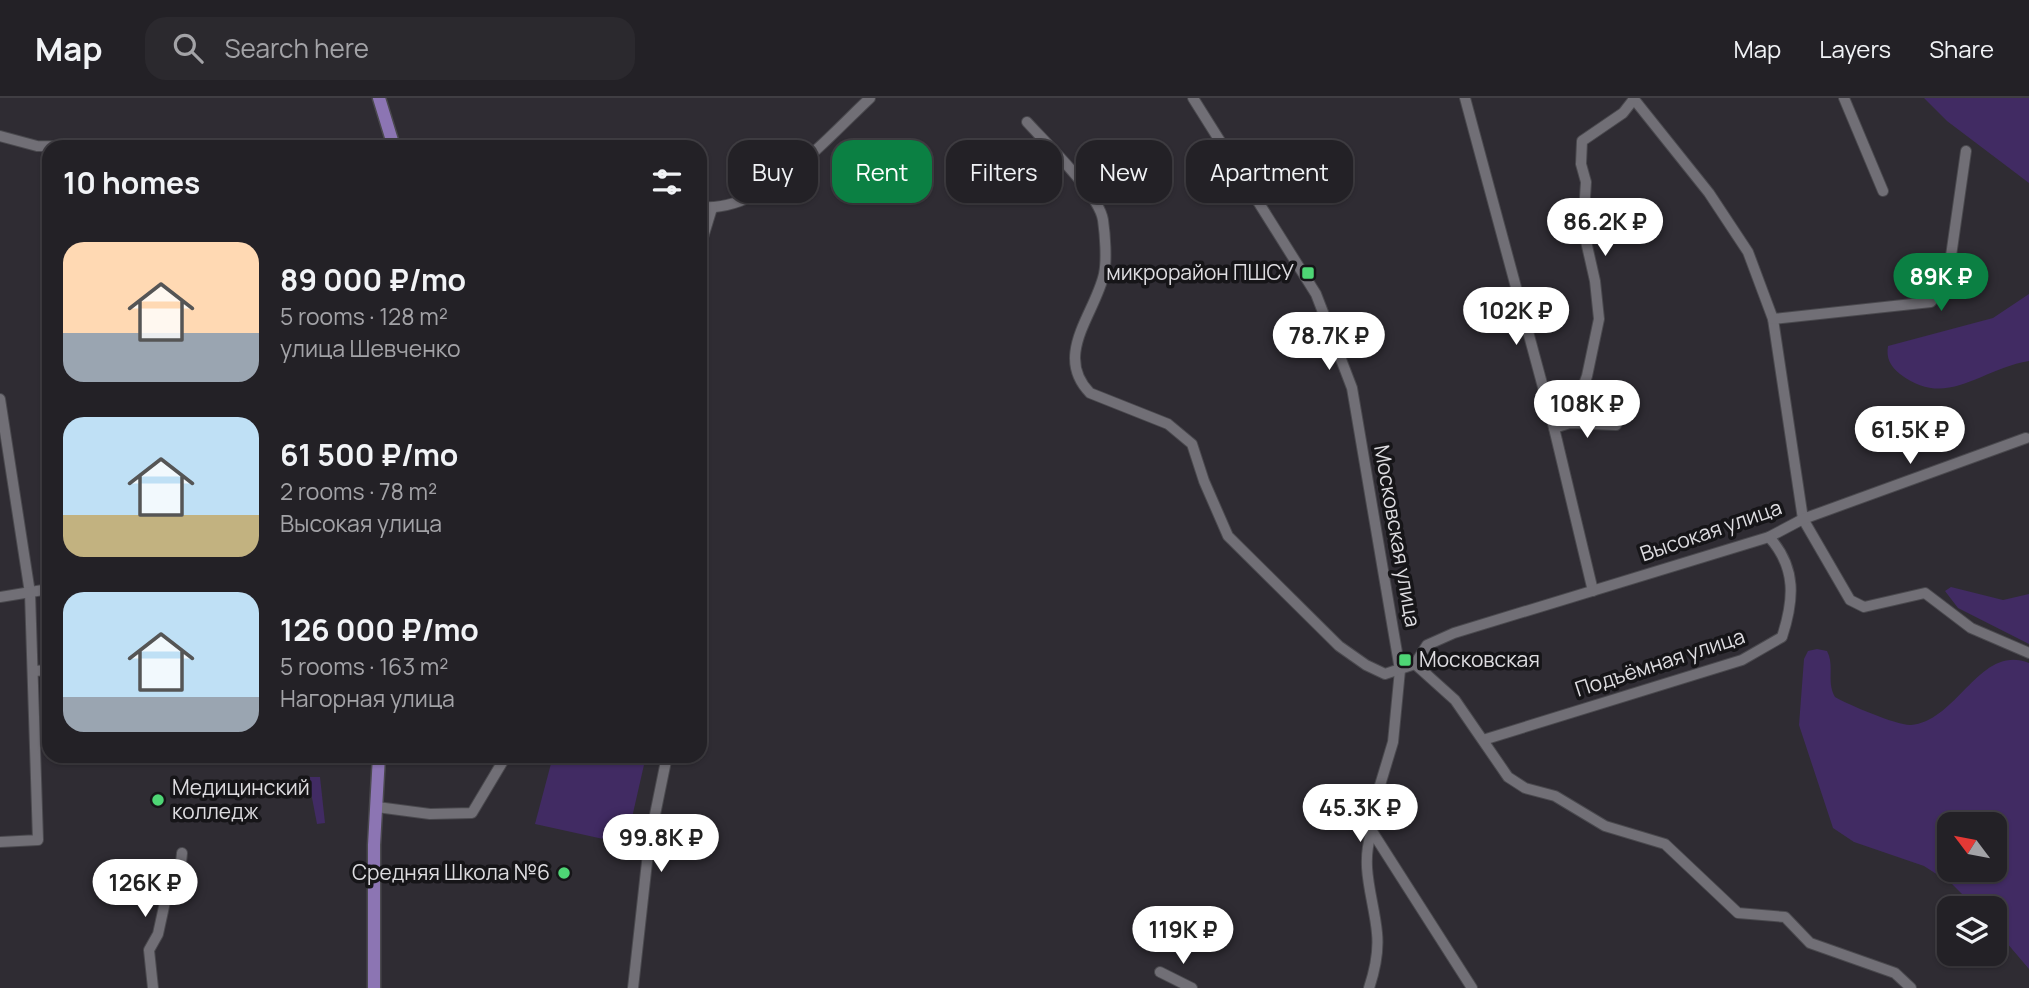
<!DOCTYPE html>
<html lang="en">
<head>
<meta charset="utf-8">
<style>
	:root { --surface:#232126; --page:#2b292e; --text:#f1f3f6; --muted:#a3a3a7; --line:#403e43; --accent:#0b8043 }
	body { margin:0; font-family:Manrope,sans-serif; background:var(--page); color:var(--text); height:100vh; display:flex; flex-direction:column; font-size:26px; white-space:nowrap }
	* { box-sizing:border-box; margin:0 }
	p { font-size:23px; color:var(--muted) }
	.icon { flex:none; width:38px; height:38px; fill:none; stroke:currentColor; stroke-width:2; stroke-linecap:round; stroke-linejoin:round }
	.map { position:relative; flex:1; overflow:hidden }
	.sheet { position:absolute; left:42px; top:42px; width:665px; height:623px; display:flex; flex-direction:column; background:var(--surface); border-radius:21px; box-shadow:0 2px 5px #0004,0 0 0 2px var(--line) }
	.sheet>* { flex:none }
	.guide { position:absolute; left:728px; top:42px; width:665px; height:63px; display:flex; gap:14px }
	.needle { width:46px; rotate:302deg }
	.buttons { position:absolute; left:1937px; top:714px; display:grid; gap:14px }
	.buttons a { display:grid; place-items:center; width:70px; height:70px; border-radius:14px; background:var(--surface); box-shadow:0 2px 5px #0004,0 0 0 2px var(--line); font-size:35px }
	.price { position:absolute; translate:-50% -60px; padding:0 16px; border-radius:24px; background:#fff; color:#222; font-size:23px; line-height:46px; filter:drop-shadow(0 2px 4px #0008) }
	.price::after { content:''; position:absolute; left:50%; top:42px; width:21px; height:16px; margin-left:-10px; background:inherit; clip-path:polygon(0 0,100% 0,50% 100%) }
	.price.active { background:var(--accent); color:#fff }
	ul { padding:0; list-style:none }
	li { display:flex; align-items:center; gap:21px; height:175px; padding:0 21px }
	li span { display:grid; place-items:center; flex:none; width:196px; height:140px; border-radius:21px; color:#555 }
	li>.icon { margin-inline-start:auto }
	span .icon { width:84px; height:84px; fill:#fffc; stroke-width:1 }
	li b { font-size:30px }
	h2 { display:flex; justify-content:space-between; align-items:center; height:84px; padding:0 21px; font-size:30px }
	.pill { padding:0 24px; border-radius:21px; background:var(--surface); box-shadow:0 2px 5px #0004,0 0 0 2px var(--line); font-size:24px; line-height:63px }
	.pill.active { background:var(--accent); color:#fff }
	header { display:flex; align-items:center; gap:42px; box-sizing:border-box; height:98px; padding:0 35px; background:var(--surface); border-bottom:2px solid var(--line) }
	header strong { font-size:33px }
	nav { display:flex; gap:38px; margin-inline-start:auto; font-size:24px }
	.search { width:490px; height:63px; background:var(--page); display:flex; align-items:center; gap:18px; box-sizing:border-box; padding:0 24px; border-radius:21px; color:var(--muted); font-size:26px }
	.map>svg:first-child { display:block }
	.green { fill:#412b63; fill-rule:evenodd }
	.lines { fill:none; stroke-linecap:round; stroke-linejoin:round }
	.minor-casing { stroke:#4a494e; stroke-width:12 }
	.major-casing { stroke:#4a494e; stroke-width:15 }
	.minor { stroke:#716f76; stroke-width:10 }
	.major { stroke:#8c75b3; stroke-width:12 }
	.poi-dot { fill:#4ed675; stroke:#161518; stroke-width:2.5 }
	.labels { text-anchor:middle; stroke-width:7; stroke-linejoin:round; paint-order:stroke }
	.poi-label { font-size:21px; fill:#dddce0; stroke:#161518; text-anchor:end }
	.street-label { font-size:21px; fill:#dddce0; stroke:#161518 }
</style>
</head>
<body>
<header>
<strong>Map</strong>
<div class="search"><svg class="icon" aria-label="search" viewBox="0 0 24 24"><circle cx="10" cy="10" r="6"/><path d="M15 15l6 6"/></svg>Search here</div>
<nav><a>Map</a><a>Layers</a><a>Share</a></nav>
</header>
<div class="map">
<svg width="2029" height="890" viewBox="0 0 2029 890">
	<rect width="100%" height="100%" fill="#2f2c33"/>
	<!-- green -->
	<g class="green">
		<path d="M1924 0H2029V85L1947 23Z"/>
		<path d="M2029 196V263C1979 271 1947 312 1900 276 1890 268 1886 260 1888 248L1993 220Z"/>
		<path d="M1951 489 2003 502 2029 496V546L1958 510 1945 493Z"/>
		<path d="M1817 551 1827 553C1835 568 1826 583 1835 599 1847 606 1898 628 1911 627 1958 623 1980 545 2029 565V871L1995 831V810H1976L1952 786 1924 768 1854 744 1833 730 1799 627 1804 561 1808 553ZM1950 726H1995V772H1950Z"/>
		<path d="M553 658H646L626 746 535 726Z"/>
		<path d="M308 679H320L325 725 317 726Z"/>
	</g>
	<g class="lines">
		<!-- minor casing -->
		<g class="minor-casing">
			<g id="minor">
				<path d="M1193 0 1316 196 1352 290 1400 572 1393 644 1368 727 1472 890"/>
				<path d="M1465 0 1554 330 1593 493"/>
				<path d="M1633 0 1709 95 1748 154 1773 221 1803 421 1850 502 1864 509 1925 495 1971 530 2029 555"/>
				<path d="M1844 0 1883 93"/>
				<path d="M1027 24C1046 45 1099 96 1103 122 1105 136 1107 162 1104 176 1095 216 1053 257 1090 295L1168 326 1192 346 1204 383 1228 438 1339 548 1366 567 1385 576 1415 566 1455 602 1508 679 1525 690 1555 698 1605 728 1665 746 1738 815 1785 819 1810 845 1895 875 1911 890"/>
				<path d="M0 38 37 48 100 49"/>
				<path d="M700 109C764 115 827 40 870 0"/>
				<path d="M700 149 712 110"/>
				<path d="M1773 221 1931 204 1948 179 1966 53"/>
				<path d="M0 301 30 495 38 742 0 744"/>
				<path d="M1570 325 1587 278 1599 221 1595 183 1583 130 1586 84 1581 66 1582 43 1623 15 1634 1"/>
				<path d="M1554 330 1570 325 1616 327"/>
				<path d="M0 499 49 491"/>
				<path d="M1415 566 1427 547 1454 535 1769 439 1803 421 2026 340"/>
				<path d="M34 573 49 572"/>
				<path d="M1483 642 1742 562 1782 539C1794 502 1797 470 1769 439"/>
				<path d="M377 709 430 716 472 715 506 658"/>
				<path d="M1160 874 1192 890"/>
				<path d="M153 890 149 852 158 836 168 790 180 774 182 755"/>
				<path d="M633 890 649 746 667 658"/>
				<path d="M1369 890C1375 872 1379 854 1377 835 1374 801 1360 770 1371 736"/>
			</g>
		</g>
		<!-- major casing -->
		<g class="major-casing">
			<g id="major">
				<path d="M379 0 394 49"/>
				<path d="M374 890V747L379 658"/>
			</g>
		</g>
		<!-- minor -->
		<use href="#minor" class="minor"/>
		<!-- major -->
		<use href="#major" class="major"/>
	</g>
	<!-- markers -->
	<g class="poi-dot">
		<rect x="1301" y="168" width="14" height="14" rx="3.5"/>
		<rect x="1398" y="555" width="14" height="14" rx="3.5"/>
		<circle cx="158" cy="702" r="7"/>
		<circle cx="564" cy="775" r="7"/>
	</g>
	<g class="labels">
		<!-- poi labels -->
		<g class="poi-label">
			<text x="1294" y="182">микрорайон ПШСУ</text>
			<text x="1419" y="569" text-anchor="start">Московская</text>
			<text x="172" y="697" text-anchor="start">Медицинский<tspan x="172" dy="24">колледж</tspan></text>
			<text x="550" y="782">Средняя Школа №6</text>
		</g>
		<!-- street labels -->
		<g class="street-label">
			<text transform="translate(1711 433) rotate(-19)" y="7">Высокая улица</text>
			<text transform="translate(1397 438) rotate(80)" y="7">Московская улица</text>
			<text transform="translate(1660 565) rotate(-18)" y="7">Подъёмная улица</text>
		</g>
	</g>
</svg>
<div class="buttons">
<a><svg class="needle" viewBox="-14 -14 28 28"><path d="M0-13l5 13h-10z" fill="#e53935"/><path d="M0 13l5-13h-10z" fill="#a3a3a7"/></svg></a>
<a><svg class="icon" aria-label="layers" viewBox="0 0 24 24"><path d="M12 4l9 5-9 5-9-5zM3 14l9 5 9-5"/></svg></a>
</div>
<b class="price" style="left:1605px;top:160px">86.2K ₽</b>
<b class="price active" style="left:1941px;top:215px">89K ₽</b>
<b class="price" style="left:1516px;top:249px">102K ₽</b>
<b class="price" style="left:1329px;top:274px">78.7K ₽</b>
<b class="price" style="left:1587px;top:342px">108K ₽</b>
<b class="price" style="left:1910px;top:368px">61.5K ₽</b>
<b class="price" style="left:1360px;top:746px">45.3K ₽</b>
<b class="price" style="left:661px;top:776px">99.8K ₽</b>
<b class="price" style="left:145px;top:821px">126K ₽</b>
<b class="price" style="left:1183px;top:868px">119K ₽</b>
<div class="guide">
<a class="pill">Buy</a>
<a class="pill active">Rent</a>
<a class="pill">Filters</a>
<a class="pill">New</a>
<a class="pill">Apartment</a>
</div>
<section class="sheet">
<h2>10 homes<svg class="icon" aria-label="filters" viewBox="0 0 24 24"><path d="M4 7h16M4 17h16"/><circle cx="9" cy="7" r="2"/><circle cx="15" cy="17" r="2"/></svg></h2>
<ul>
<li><span style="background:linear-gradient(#ffd9b3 65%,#9aa5b1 0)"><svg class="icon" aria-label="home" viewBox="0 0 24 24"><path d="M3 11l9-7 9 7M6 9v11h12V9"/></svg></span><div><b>89 000 ₽/mo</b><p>5 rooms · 128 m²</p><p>улица Шевченко</p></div></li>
<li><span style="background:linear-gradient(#bfe0f5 70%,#c2b280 0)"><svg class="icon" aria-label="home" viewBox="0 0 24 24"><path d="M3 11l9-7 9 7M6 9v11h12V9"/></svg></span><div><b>61 500 ₽/mo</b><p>2 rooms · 78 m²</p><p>Высокая улица</p></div></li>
<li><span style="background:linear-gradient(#bfe0f5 75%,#9aa5b1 0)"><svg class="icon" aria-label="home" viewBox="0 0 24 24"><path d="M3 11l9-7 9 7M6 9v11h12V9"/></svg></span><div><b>126 000 ₽/mo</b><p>5 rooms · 163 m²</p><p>Нагорная улица</p></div></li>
</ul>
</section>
</div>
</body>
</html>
